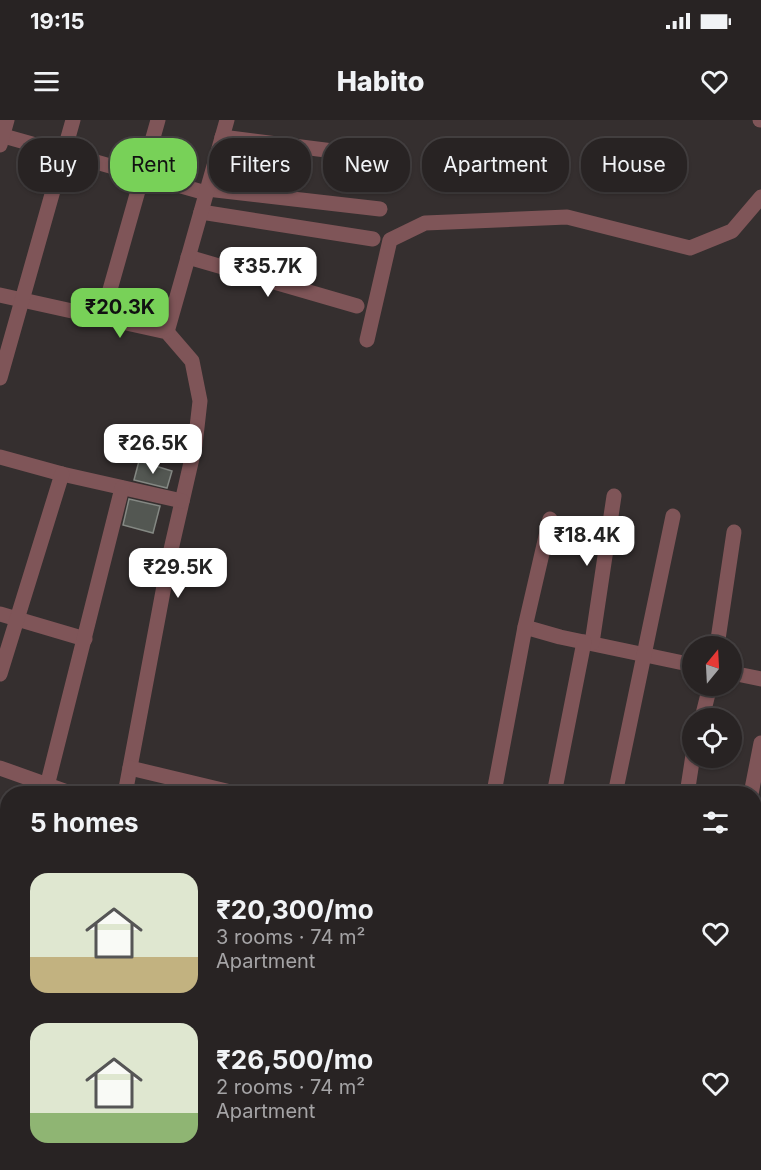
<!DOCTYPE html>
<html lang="en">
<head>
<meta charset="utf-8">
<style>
	:root { --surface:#282323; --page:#342f30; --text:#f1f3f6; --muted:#a5a4a6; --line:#444041; --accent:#78d158 }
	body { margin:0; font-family:Inter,sans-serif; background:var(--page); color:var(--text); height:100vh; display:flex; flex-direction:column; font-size:22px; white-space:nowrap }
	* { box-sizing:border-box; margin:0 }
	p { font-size:20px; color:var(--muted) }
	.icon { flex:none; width:33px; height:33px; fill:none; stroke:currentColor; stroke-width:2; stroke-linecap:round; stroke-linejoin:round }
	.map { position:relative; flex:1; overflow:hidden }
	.panel { position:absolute; left:0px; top:666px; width:762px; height:384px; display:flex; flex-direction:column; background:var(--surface); border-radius:24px 24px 0 0; box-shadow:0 2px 4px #0004,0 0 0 2px var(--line) }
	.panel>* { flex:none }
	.guide { position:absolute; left:18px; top:18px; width:726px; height:54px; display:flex; gap:12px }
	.needle { width:39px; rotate:18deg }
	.fabs { position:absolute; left:682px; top:516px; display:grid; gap:12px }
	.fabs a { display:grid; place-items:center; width:60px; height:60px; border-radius:50%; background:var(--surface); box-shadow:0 2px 4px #0004,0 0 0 2px var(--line); font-size:30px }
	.price { position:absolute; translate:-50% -51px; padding:0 14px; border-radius:12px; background:#fff; color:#222; font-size:20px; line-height:39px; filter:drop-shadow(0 2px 3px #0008) }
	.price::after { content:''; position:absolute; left:50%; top:36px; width:18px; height:14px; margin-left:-9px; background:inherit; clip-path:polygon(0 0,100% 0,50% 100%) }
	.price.on { background:var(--accent); color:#111 }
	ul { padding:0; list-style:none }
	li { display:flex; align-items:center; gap:18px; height:150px; padding:0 30px }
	li span { display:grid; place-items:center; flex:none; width:168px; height:120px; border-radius:18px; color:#555 }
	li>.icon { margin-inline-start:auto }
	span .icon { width:72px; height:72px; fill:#fffc; stroke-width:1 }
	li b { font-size:26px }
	h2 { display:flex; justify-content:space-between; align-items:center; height:72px; padding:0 30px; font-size:26px }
	.pill { padding:0 21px; border-radius:24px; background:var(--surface); box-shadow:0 2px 4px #0004,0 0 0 2px var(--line); font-size:21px; line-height:54px }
	.pill.on { background:var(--accent); color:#111 }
	.status { display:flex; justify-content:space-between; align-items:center; height:42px; padding:0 30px; background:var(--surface); direction:ltr }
	.status svg { height:16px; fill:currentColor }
	header { display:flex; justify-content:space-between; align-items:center; height:78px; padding:0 30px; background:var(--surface); font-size:27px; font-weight:800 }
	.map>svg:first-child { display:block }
	.building { fill:#535752; stroke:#848883; stroke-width:1.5 }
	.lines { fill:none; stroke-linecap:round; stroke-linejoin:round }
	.minor { stroke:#7f5558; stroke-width:15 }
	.major { stroke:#ca757d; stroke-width:15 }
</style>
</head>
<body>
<div class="status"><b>19:15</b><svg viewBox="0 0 49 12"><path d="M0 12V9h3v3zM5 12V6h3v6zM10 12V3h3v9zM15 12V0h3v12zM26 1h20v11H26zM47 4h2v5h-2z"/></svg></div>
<header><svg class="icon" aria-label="menu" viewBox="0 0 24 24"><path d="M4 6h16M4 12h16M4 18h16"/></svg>Habito<svg class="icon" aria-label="heart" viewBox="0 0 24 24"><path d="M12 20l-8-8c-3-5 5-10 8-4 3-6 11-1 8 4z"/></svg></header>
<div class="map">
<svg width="761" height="1050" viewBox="0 0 761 1050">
	<rect width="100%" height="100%" fill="#352f2f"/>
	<!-- building -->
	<g class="building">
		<path d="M139 341 172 351 167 368 134 360Z"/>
		<path d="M129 379 160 386 153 413 123 405Z"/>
	</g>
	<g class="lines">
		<!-- minor -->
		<g class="minor">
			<path d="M760 0H761"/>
			<path d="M0 15 206 73"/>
			<path d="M222 17 389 38"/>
			<path d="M0 25 7 0"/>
			<path d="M207 69 380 89"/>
			<path d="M201 92 373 119"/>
			<path d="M188 137 357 186"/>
			<path d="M0 175 167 212 192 241 200 281 195 325 170 434 125 674"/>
			<path d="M102 198 158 0"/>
			<path d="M167 212 227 0"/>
			<path d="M367 220 390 120 425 103 567 97 690 128 732 111 761 77"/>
			<path d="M0 258 73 0"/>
			<path d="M0 337 62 354 182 381"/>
			<path d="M0 494 85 519"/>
			<path d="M525 507 560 517 693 545"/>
			<path d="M592 523 614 376"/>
			<path d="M717 526 734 412"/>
			<path d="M732 553 761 559"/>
			<path d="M0 554 62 354"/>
			<path d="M702 598 710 566"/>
			<path d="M0 648 73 674"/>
			<path d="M130 648 239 674"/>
			<path d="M495 667 525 507 550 399"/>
			<path d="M45 674 122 368"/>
			<path d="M554 674 584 522"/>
			<path d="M615 674 673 396"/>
			<path d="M687 674 693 635"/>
			<path d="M751 674 761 623"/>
			<path d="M754 763H761"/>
			<path d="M0 823 8 795"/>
			<path d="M754 949 761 918"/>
			<path d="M754 968 761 970"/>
			<path d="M754 1042 761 1043"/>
			<path d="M240 1050 241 1042"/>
			<path d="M558 1050 561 1042"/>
		</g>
		<!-- major -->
		<g class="major">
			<path d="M0 949 8 951"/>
			<path d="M346 1042 373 1050"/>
		</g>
	</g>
</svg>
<div class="fabs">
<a><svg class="needle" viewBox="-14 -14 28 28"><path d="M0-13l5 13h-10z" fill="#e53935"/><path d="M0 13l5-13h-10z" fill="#a5a4a6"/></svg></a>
<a><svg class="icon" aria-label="locate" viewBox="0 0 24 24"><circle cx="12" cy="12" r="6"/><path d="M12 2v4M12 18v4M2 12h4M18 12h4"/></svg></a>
</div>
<b class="price" style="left:268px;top:178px">₹35.7K</b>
<b class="price on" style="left:120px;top:219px">₹20.3K</b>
<b class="price" style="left:153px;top:355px">₹26.5K</b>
<b class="price" style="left:587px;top:447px">₹18.4K</b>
<b class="price" style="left:178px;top:479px">₹29.5K</b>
<div class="guide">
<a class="pill">Buy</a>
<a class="pill on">Rent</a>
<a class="pill">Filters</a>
<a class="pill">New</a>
<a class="pill">Apartment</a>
<a class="pill">House</a>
</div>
<section class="panel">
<h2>5 homes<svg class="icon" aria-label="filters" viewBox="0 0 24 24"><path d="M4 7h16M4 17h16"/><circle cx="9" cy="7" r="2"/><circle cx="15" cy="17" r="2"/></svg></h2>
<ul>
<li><span style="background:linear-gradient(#dfe7d0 70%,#c2b280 0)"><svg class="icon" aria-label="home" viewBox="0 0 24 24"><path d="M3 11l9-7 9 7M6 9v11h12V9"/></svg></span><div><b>₹20,300/mo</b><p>3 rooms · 74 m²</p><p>Apartment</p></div><svg class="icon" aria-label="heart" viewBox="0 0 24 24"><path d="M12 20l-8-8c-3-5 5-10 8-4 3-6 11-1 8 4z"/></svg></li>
<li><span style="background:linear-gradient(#dfe7d0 75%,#8fb573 0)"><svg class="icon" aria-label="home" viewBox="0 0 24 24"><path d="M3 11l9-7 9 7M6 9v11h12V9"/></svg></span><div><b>₹26,500/mo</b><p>2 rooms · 74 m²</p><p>Apartment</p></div><svg class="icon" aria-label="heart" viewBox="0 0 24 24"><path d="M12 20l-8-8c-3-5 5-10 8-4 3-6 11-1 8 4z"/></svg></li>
</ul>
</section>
</div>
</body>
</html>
